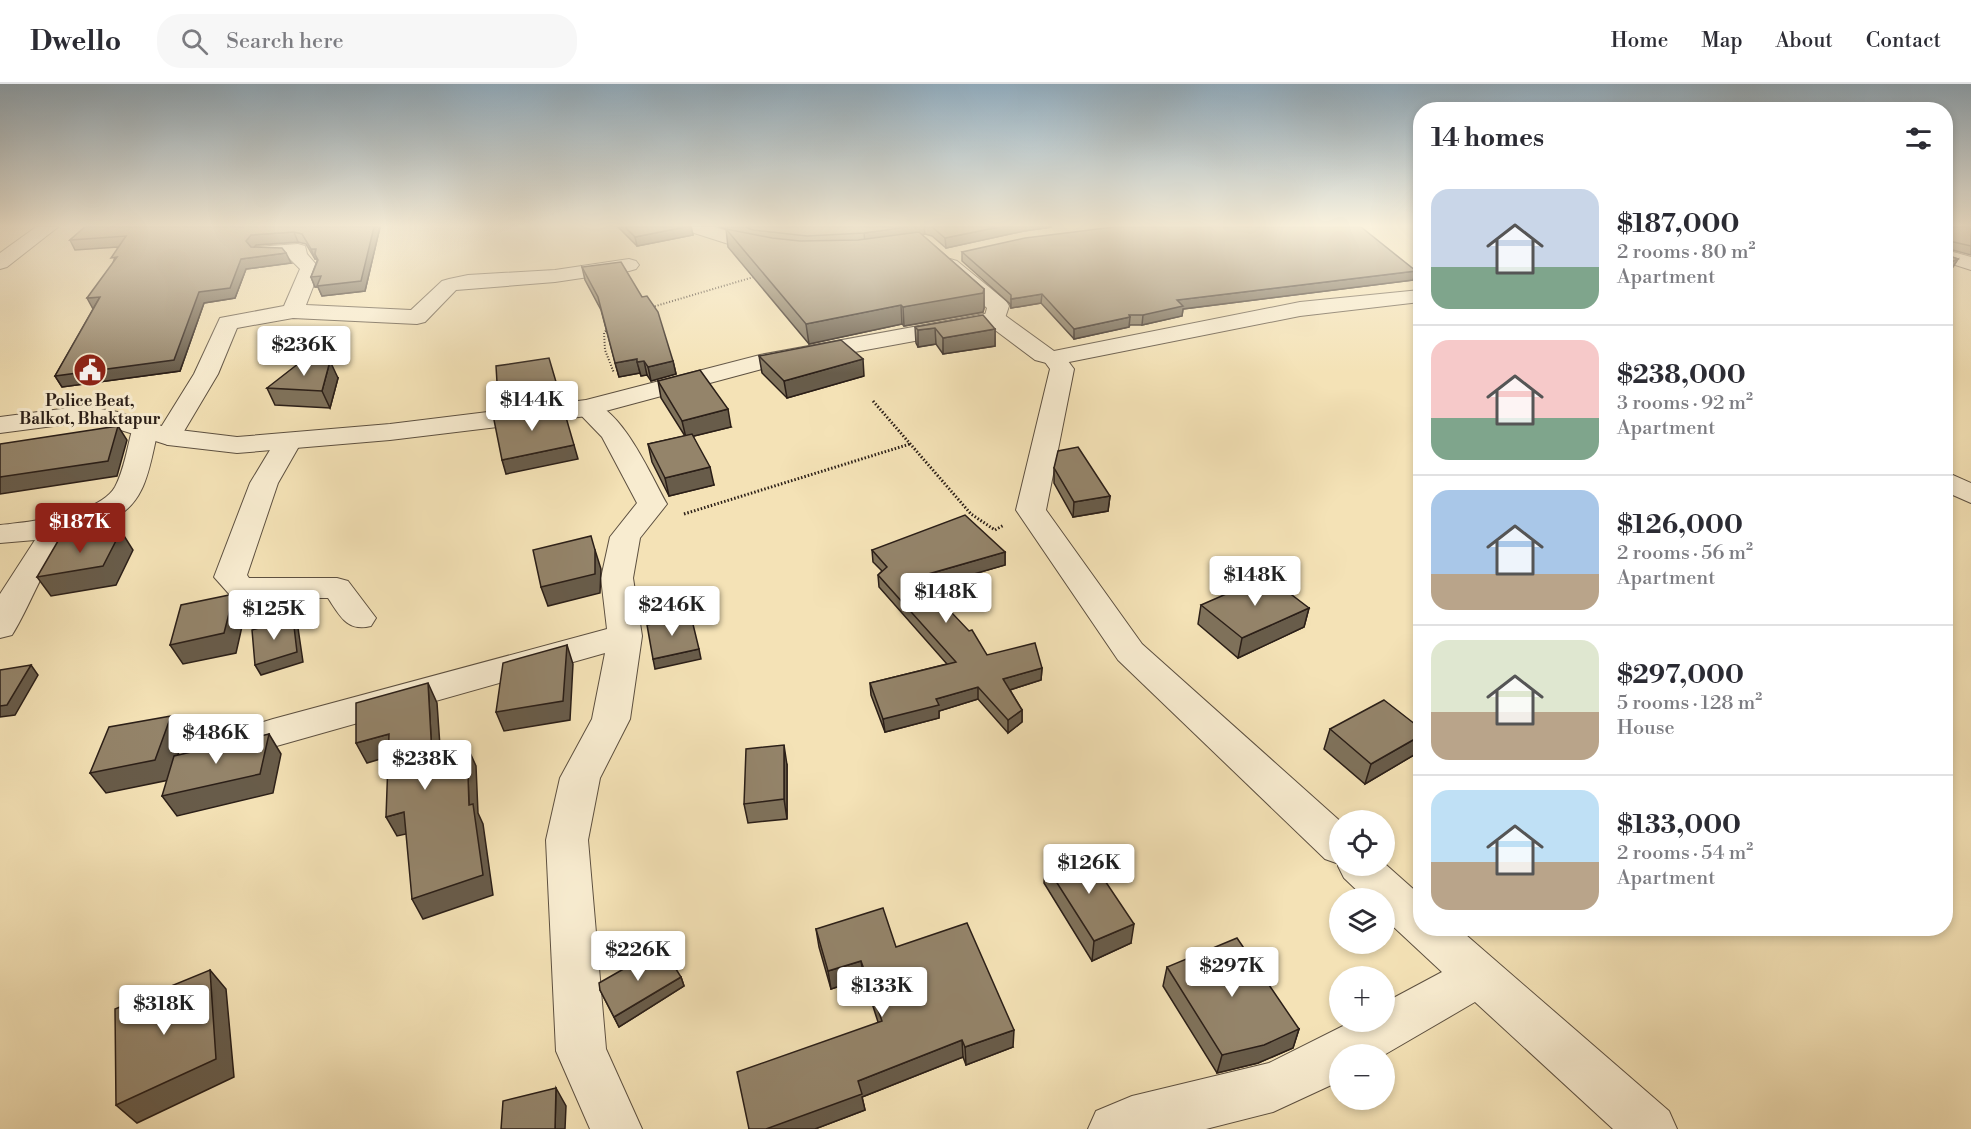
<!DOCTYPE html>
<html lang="en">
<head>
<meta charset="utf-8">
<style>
	:root { --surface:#fff; --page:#f7f7f7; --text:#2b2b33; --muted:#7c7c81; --line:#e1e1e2; --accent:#8f2418 }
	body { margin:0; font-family:"Libre Bodoni",serif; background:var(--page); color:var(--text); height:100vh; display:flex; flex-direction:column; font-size:22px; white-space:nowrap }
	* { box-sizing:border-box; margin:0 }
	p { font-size:20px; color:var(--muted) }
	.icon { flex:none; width:33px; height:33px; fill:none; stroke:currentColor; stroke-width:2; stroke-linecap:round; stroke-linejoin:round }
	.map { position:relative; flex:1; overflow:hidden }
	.panel { position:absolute; left:1413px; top:18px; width:540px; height:834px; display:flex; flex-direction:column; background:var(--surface); border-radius:24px; box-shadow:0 3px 9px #0003 }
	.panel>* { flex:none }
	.fabs { position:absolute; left:1329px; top:726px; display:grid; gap:12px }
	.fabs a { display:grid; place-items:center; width:66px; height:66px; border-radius:50%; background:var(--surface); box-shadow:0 3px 9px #0003; font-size:30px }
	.price { position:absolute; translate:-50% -51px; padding:0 14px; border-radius:6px; background:#fff; color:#222; font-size:20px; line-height:39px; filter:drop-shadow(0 2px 3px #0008) }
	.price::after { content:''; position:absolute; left:50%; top:36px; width:18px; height:14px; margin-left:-9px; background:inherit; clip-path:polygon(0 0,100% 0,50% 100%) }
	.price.current { background:var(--accent); color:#fff }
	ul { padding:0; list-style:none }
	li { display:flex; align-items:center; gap:18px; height:150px; padding:0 18px }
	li+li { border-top:2px solid var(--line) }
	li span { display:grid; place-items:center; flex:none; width:168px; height:120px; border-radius:18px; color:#555 }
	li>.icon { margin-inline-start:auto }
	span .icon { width:72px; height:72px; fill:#fffc; stroke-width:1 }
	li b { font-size:26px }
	h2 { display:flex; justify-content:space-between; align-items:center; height:72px; padding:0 18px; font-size:26px }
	header { display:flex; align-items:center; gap:36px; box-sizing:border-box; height:84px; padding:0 30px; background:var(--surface); border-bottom:2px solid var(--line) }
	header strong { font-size:28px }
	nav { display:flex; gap:33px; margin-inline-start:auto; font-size:21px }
	.search { width:420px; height:54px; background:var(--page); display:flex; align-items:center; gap:15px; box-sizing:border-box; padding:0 21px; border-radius:24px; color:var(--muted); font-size:22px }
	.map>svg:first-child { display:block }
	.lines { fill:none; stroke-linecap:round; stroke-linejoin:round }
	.minor-casing { stroke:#5d5040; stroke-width:2 }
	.tertiary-casing { stroke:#5d5040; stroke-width:2 }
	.path-far1 { stroke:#2b1f18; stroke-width:2; stroke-dasharray:1 2; stroke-linecap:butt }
	.path { stroke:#2b1f18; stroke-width:3; stroke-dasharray:1.5 2; stroke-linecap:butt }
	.minor { fill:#f8ecd0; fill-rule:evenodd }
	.tertiary { fill:#f8ecd0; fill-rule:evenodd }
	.wall { fill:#7f725b; stroke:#2b1f18; stroke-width:1.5 }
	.shaded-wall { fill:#685c4a; stroke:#2b1f18; stroke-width:1.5 }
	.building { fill:#94846a; stroke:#2b1f18; stroke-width:1.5 }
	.labels { text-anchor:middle; stroke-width:6; stroke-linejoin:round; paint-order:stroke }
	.far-poi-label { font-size:16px; font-weight:bold; fill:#2b1f18; stroke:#f8ecd0 }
</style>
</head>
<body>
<header>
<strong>Dwello</strong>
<div class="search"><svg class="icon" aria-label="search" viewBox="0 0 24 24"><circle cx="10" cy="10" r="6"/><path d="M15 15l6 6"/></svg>Search here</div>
<nav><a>Home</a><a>Map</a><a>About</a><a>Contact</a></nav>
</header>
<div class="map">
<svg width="1971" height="1045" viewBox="0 0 1971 1045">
	<rect width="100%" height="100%" fill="#f4e2b6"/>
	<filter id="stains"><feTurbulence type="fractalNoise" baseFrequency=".00333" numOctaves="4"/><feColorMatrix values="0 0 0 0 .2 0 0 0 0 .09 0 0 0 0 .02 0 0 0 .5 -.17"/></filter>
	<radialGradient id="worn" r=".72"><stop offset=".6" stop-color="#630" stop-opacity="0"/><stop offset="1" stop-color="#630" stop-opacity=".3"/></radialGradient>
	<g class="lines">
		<!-- minor casing -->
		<g class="minor-casing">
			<g id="minor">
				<path d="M36 143H58L7 183 0 185V169Z"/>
				<path d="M686 143H715L777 163 780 167 777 171H763L688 147Z"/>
				<path d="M298 160 305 162 307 170 320 185 306 221 411 226 442 197 449 195 468 191 555 186 629 175 636 177 639 181 636 185 629 187 555 198 456 206 425 238 417 240 293 234 237 244 218 290 177 359 168 361 156 355C149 386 144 423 110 435 92 442 78 444 65 458 41 485 31 521 12 551L0 554V510L35 456 0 459V441C29 438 99 431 115 403 124 386 127 365 132 346L136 340 145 338 154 340 158 348 194 290 220 234 284 222 300 185 287 172 256 171 253 167 256 163Z"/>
				<path d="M950 175 957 177 1006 217 1009 222 1003 240H987L984 235 987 224 940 181 943 177Z"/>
				<path d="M1054 267 1062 269 1074 285 1046 426 1142 560 1340 737V782H1384V779L1420 811V844H1458L1669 1027 1677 1045H1613L1475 918 1384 971 1340 970V997L1273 1028 1206 1045H1088L1096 1027 1132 1012 1269 979 1351 938H1384V919L1442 888 1384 834V814H1365L1344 794 1338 782 1339 780 1325 775 1118 576 1016 426 1050 285 1042 274 1046 269Z"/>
				<path d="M587 316C623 325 650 390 667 420L640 454 633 494 642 552 630 635 600 694 588 756 606 965 642 1045H590L556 967 546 756 560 694 592 635 605 569 273 663 260 659 254 649 260 639 273 635 607 545 601 494 610 453 637 419 602 353 574 324 578 319Z"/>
				<path d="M289 349 299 351 302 357 278 399 247 491 249 494H337L348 497 376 534 371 542C347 548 340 532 328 514H241L230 511 214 493 250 399 279 351Z"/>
				<path d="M1946 388 1971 399V419L1946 408Z"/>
			</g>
		</g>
		<!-- tertiary casing -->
		<g class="tertiary-casing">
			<g id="tertiary">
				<path d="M1946 166 1971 173V186L1946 178Z"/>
				<path d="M1420 206V218L1300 232 1054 281 1035 276 991 243 762 285 587 332 390 356 237 369 168 361 105 341 84 338 0 349V333L84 322 118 328 171 345 237 353 390 340 586 316 760 271 995 228 1003 230 1054 267 1300 218Z"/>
			</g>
		</g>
		<!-- path-far1 -->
		<g class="path-far1">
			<path d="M649 224 757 192"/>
			<path d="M611 244 604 248 605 266 614 289"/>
		</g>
		<!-- path -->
		<g class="path">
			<path d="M873 317 971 430 995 446 1004 441"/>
			<path d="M684 430 910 360"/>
		</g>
		<!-- minor -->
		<use href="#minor" class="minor"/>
		<!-- tertiary -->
		<use href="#tertiary" class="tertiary"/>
	</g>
	<!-- wall -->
	<g class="wall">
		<path d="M85 143H380L365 207 322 212 318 203H315L311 193 317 177V175H315L306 160 298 158 256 161 254 163 291 179 246 185 235 214 204 219 180 287 62 303 55 292 93 225 113 179 118 163 75 166 70 156Z"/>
		<path d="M618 143H691L693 151 637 162Z"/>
		<path d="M719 143H1052L1024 147 946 164 932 152 925 150H921L984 205V224L983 228 904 242 902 240 809 260 728 163 726 145Z"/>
		<path d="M1946 143H1971V171L1949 165V172L1958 175 1953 183 1946 186Z"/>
		<path d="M962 168 1413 196 1183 225 1182 232 1142 241H1130L1129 243 1074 255 1041 219 1011 224 1010 220 962 177Z"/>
		<path d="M582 183 673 277 676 290 651 297 647 291 641 292 640 289 619 293 601 226 585 196Z"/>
		<path d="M915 243 995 245V262L943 270 936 260 918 263 916 259Z"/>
		<path d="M759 272 864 292 787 314 762 289Z"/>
		<path d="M338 294 330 324 275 321 267 304Z"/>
		<path d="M658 297 731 343 693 352 714 401 669 412 652 378 648 360 685 352 661 314Z"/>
		<path d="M1054 384 1110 412 1108 427 1073 433 1054 399Z"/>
		<path d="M872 466 1005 468V481L928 503 987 571 1042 584 1041 596 1010 606 1022 626V638L1008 649 978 615 939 627V634L885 648 871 611 870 599 947 580 879 503 878 491 882 487 873 478Z"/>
		<path d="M1201 521 1309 524 1304 543 1238 574 1198 540Z"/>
		<path d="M1420 644V664L1419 668 1365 700 1324 665 1330 645Z"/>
		<path d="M787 681V735L748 739 744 720Z"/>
		<path d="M1045 780 1131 859 1092 877 1044 799Z"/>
		<path d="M816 845 896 863 1013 963 966 981 963 973 862 1013 865 1026 815 1045H749L878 938 864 894 831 905 819 863Z"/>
		<path d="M1167 883 1299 945 1293 964 1258 979 1217 989 1163 902Z"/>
		<path d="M681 893 684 902 619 943 600 906Z"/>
	</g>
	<!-- shaded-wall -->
	<g class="shaded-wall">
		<path d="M374 143H380L365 207 322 212 318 203H315L311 193Z"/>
		<path d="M685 143H691L693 151 637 162 635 153Z"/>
		<path d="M907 143H924L925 150 865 158 864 149Z"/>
		<path d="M999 143H1052L1024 147 946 164 945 154Z"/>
		<path d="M294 148 298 158 256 161 251 167 246 157 251 151Z"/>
		<path d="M311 165H316L315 170 317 175H315Z"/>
		<path d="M286 169 291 179 246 185 235 214 204 219 180 287 62 303 55 292 199 208 241 175Z"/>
		<path d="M1958 175 1953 183 1946 186V180Z"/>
		<path d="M1416 187 1413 196 1183 225 1182 232 1142 241 1143 231 1177 216Z"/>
		<path d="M984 205V224L983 228 904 242 903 223Z"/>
		<path d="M1042 210 1041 219 1011 224V215Z"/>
		<path d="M100 213 93 225 87 214Z"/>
		<path d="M901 221 902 240 809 260 806 240Z"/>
		<path d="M1130 233 1129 243 1074 255V245Z"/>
		<path d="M935 244 936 260 918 263V246Z"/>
		<path d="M995 245V262L943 270V254Z"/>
		<path d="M637 275 640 289 619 293 615 279Z"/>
		<path d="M863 275 864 292 787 314 784 297Z"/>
		<path d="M330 277 338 294 330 324 322 307Z"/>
		<path d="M644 277 647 291 641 292 637 278Z"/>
		<path d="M673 277 676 290 651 297 648 283Z"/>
		<path d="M559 308 562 317 501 324 498 315Z"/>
		<path d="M728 325 731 343 686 354 682 337Z"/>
		<path d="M118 342 127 356 117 392 0 410V393Z"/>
		<path d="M574 361 578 375 506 390 502 376Z"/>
		<path d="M710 383 714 401 669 412 665 394Z"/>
		<path d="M1110 412 1108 427 1073 433 1074 418Z"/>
		<path d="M121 447 133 466 116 501 51 512 37 493Z"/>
		<path d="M595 466 601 485 600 509 548 522 541 503Z"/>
		<path d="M1005 468V481L919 506 918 493Z"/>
		<path d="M234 510 245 529 236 569 183 580 170 561Z"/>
		<path d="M1309 524 1304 543 1238 574 1242 554Z"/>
		<path d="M293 534 298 544 303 578 261 591 255 581Z"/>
		<path d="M567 561 573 580 570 636 504 647 496 628Z"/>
		<path d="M699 565 701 575 655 585 653 575Z"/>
		<path d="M31 581 38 591 15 631 0 633V622Z"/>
		<path d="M1042 584 1041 596 1003 608V595Z"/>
		<path d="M428 599 437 619 442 691 432 671Z"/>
		<path d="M978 603V615L939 627V634L885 648 883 635 936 615Z"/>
		<path d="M1022 626V638L1008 649V636Z"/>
		<path d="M171 632 185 651 169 696 106 709 90 689Z"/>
		<path d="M269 650 281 670 273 709 177 732 162 712Z"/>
		<path d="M389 650 400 669 367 679 356 659Z"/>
		<path d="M1420 652V664L1419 668 1365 700 1371 680Z"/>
		<path d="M784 661 787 681V735L784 715Z"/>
		<path d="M467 662 476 682 478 729 483 740 493 811 423 835 412 815 469 721Z"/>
		<path d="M404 728 415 748 397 752 386 733Z"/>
		<path d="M1134 840 1131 859 1092 877 1094 857Z"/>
		<path d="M861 877 864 894 831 905 828 887Z"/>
		<path d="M210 886 226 905 234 993 137 1039 116 1021Z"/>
		<path d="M681 893 684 902 619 943 614 933Z"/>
		<path d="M1299 945 1293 964 1258 979 1217 989 1222 971Z"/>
		<path d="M1014 946 1013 963 966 981 965 963Z"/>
		<path d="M962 956 963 973 862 1013 865 1026 815 1045H766L858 997Z"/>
		<path d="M556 1004 566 1022 565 1045H555Z"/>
	</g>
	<!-- building -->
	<g class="building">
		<path d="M85 143H374L361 197 317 202 321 192 311 193 318 176 315 170 316 165H311L302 150 294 148 251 151 246 157 251 163 282 164 286 169 241 175 230 204 199 208 174 276 55 292 100 213 87 214 117 173 111 174 126 152 70 156Z"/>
		<path d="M625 143H685L635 153Z"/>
		<path d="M745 143H907L864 149 807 152 753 146Z"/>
		<path d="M932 143H999L945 154Z"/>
		<path d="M1114 143H1361L1416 187 1177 216 1183 222 1143 231H1129L1130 233 1074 245 1042 210 1011 215V211L962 168 1025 154Z"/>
		<path d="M1946 143H1971V162L1949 157V172L1958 175 1946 180Z"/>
		<path d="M726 145 772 154 800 157 858 156 919 148 984 205 983 209 903 223 901 221 806 240Z"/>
		<path d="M621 178 642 213 647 212 658 228 673 277 648 283 644 277 637 278V275L615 279 598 213 582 183Z"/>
		<path d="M983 231 995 245 943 254 935 244 918 246 915 243Z"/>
		<path d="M841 256 863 275 784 297 759 272Z"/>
		<path d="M549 274 559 308 498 315 496 282Z"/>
		<path d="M303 276 330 277 322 307 267 304Z"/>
		<path d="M700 286 728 325 682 337 658 297Z"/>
		<path d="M563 323 574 361 502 376 493 331Z"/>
		<path d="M118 342 108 377 0 393V360Z"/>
		<path d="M692 350 710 383 665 394 648 360Z"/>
		<path d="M1078 363 1110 412 1074 418 1054 384 1058 367Z"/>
		<path d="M965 431 1005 468 918 493 969 547 972 546 987 571 1035 559 1042 584 1003 595 1022 626 1008 636 978 603 936 615 939 621 883 635 870 599 956 578 878 491 887 483 872 466Z"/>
		<path d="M121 447 103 482 37 493 58 457Z"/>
		<path d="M591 452 595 466V490L541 503 533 466Z"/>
		<path d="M1267 492 1309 524 1242 554 1201 521Z"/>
		<path d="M234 510 224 549 170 561 181 521Z"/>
		<path d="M691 532 699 565 653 575 647 541Z"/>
		<path d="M293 534 297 568 255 581 252 546Z"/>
		<path d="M567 561 563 617 496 628 503 579Z"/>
		<path d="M31 581 7 621 0 622V586Z"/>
		<path d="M428 599 432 671 467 662 469 721 473 720 483 791 412 815 404 728 386 733 389 650 356 659V619Z"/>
		<path d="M1384 616 1420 644V652L1371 680 1330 645Z"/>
		<path d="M171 632 155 676 90 689 109 643Z"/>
		<path d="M269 650 260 690 162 712 174 672Z"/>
		<path d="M784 661V715L744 720 746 665Z"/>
		<path d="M1083 764 1134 840 1094 857 1045 780Z"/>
		<path d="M883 824 896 863 967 839 1014 946 965 963 962 956 858 997 862 1010 766 1045H749L737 988 882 937 861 877 828 887 816 845Z"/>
		<path d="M1237 854 1299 945 1264 961 1222 971 1167 883Z"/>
		<path d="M662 863 681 893 614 933 600 906 599 899Z"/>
		<path d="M210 886 216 975 116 1021 115 925Z"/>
		<path d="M556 1004 555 1045H501L503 1017Z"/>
	</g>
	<!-- sky -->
	<linearGradient id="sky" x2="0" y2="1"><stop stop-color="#91acbe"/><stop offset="0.49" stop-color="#faf2de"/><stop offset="1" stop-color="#faf2de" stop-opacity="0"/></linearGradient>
	<rect width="1971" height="289" fill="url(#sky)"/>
	<!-- icons -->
	<defs>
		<g id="civic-disc" transform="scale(1.725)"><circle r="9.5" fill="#8f2418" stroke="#f8ecd0"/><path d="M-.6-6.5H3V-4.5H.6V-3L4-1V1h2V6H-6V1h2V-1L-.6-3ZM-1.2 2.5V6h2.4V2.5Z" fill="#fff"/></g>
	</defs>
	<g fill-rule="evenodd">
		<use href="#civic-disc" x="90" y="286"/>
	</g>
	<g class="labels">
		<!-- far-poi labels -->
		<g class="far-poi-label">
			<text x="90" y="322">Police Beat,<tspan x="90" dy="18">Balkot, Bhaktapur</tspan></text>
		</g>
	</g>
	<rect width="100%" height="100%" filter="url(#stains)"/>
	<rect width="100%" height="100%" fill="url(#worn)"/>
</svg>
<div class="fabs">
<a><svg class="icon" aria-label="locate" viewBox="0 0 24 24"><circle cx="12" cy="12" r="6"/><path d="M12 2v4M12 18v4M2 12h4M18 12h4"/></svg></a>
<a><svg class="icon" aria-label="layers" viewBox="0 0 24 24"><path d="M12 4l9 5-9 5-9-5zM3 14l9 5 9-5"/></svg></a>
<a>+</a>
<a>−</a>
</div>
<b class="price" style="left:304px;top:293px">$236K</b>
<b class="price" style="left:532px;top:348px">$144K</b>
<b class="price current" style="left:80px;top:470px">$187K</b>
<b class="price" style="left:1255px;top:523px">$148K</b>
<b class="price" style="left:946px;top:540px">$148K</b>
<b class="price" style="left:672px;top:553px">$246K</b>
<b class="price" style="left:274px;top:557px">$125K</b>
<b class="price" style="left:216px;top:681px">$486K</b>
<b class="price" style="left:425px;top:707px">$238K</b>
<b class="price" style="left:1089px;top:811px">$126K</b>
<b class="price" style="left:638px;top:898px">$226K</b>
<b class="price" style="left:1232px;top:914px">$297K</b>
<b class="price" style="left:882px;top:934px">$133K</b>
<b class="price" style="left:164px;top:952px">$318K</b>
<section class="panel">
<h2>14 homes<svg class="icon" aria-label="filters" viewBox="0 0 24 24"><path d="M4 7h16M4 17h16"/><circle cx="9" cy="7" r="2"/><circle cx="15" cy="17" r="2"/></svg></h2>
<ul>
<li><span style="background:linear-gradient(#c9d6e8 65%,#7fa58c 0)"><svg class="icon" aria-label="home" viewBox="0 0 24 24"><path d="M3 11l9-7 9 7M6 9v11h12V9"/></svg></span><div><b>$187,000</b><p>2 rooms · 80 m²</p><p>Apartment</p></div></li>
<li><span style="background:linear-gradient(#f6c9c9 65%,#7fa58c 0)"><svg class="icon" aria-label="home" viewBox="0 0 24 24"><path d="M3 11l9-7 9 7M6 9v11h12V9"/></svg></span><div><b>$238,000</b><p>3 rooms · 92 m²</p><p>Apartment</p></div></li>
<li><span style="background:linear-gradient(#a9c7e8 70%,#b9a48a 0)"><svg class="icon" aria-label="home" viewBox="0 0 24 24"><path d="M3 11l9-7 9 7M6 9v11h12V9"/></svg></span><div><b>$126,000</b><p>2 rooms · 56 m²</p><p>Apartment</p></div></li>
<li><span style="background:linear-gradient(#dfe7d0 60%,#b9a48a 0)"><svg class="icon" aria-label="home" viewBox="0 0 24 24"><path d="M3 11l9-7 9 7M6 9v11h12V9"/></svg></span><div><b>$297,000</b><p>5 rooms · 128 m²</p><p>House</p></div></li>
<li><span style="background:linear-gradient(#bfe0f5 60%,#b9a48a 0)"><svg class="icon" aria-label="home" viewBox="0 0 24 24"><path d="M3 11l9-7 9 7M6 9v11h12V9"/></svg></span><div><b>$133,000</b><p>2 rooms · 54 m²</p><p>Apartment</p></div></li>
</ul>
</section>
</div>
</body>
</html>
